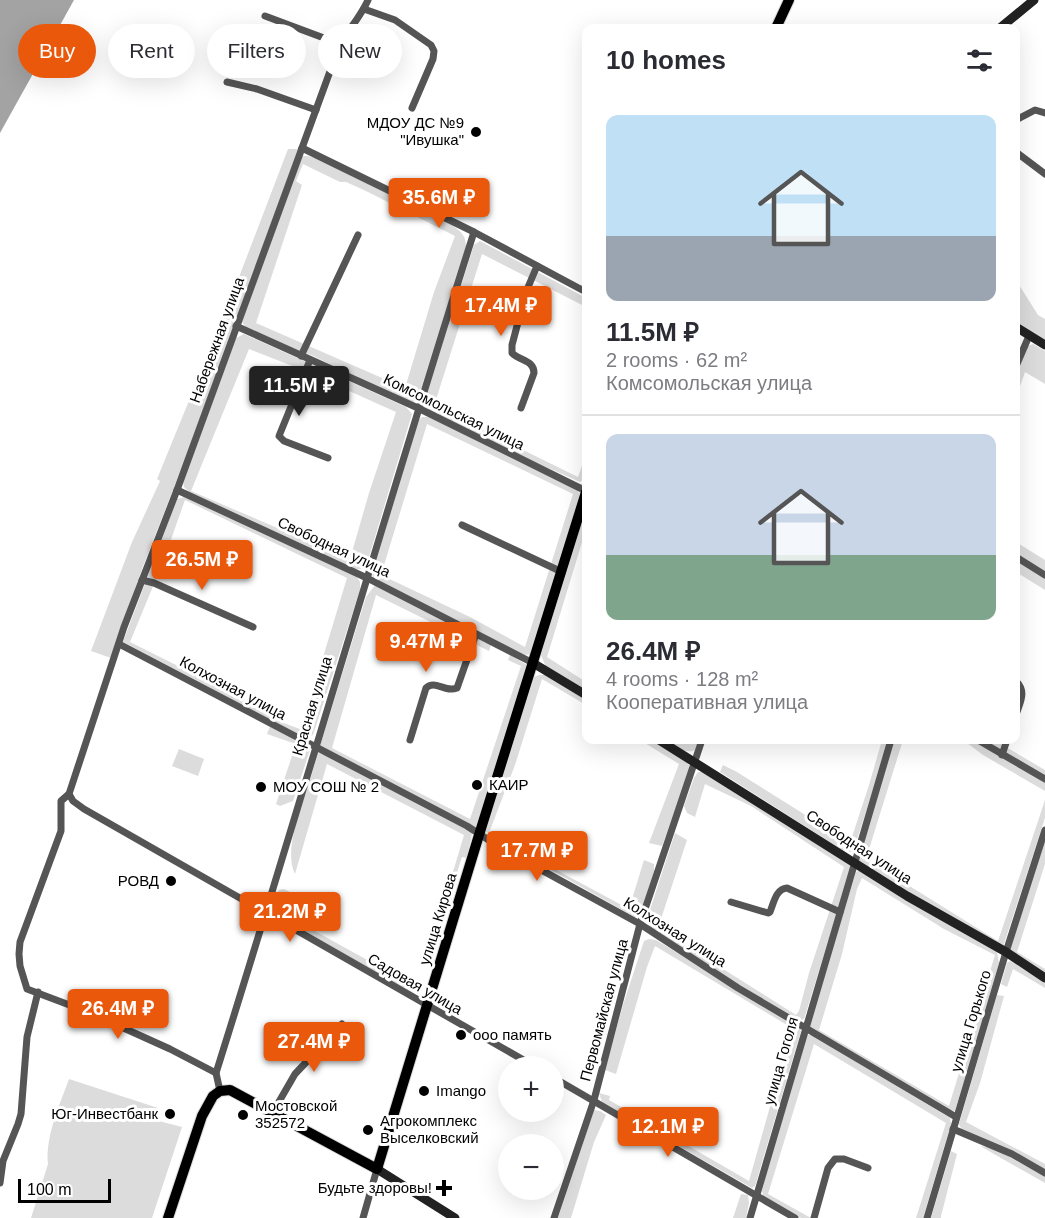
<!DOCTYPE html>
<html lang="en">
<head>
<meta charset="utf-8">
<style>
	:root { --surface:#fff; --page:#f7f7f7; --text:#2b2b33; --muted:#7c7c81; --line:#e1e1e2; --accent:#ea580c }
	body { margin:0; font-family:Arial,sans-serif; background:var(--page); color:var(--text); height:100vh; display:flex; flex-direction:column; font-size:22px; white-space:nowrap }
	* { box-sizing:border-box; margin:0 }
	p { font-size:20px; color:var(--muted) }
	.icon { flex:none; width:33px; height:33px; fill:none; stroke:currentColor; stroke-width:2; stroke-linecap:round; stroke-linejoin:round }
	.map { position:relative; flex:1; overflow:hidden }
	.sheet { position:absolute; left:582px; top:24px; width:438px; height:720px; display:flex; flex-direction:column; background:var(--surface); border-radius:12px; box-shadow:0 6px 24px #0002 }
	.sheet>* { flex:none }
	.top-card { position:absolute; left:18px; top:24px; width:474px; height:54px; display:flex; gap:12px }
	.tools { position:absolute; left:498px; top:1056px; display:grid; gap:12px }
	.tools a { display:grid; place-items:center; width:66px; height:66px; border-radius:50%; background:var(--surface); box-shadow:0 6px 24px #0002; font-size:30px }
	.scale { position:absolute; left:18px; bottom:15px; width:93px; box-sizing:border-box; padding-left:6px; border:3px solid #000; border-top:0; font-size:16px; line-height:21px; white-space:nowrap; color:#000; -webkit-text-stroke:4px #fff; paint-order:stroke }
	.price { position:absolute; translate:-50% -51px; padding:0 14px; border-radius:6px; background:var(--accent); color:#fff; font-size:20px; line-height:39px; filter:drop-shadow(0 2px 3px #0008) }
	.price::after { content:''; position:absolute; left:50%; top:36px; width:18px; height:14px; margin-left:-9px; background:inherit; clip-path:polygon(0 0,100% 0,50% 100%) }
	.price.on { background:#222; color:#fff }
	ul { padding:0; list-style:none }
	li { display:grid; align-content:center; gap:12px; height:318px; padding:0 24px }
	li+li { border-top:2px solid var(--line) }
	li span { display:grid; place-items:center; height:186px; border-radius:12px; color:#555 }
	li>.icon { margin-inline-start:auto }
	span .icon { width:108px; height:108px; fill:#fffc; stroke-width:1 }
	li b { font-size:26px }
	h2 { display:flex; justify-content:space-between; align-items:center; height:72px; padding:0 24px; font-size:26px }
	.chip { padding:0 21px; border-radius:27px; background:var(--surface); box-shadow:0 6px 24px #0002; font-size:21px; line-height:54px }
	.chip.on { background:var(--accent); color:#fff }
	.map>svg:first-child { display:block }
	.green { fill:#dcdcdc; fill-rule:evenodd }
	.water { fill:#a3a3a3 }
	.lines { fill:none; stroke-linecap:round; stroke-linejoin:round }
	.primary-casing { stroke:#dbdbdb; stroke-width:12 }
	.street { stroke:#555; stroke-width:7 }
	.secondary { stroke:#222; stroke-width:9 }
	.primary { stroke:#000; stroke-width:10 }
	.poi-dot { fill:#000; stroke:#fff; stroke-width:2 }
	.labels { text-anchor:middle; stroke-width:6; stroke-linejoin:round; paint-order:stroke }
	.poi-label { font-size:15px; fill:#000; stroke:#fff; text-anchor:start }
	.street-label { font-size:15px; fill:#000; stroke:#fff }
</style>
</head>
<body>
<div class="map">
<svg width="1045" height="1218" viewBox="0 0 1045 1218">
	<rect width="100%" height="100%" fill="#fff"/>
	<!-- green -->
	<g class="green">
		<path d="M288 149H298L196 431 142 569 111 658 91 651 132 542 160 481 157 479 231 298Z"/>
		<path d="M303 156H308L315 158 452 225C461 232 466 235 466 247L418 398 415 402 398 397 311 355 291 349 247 329 242 322 243 311 298 163ZM303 164 340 182H346L366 191 455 236 434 292 405 388 256 323 302 185 296 181Z"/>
		<path d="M480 241 586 298V307L482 254 434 406 578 477 586 454C586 464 590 476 580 482L512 452 431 412 425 407 424 402 474 245Z"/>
		<path d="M1016 280 1038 315 1045 319V341L1016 322Z"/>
		<path d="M244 334 406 407 412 414 366 567 361 569H354L190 493 184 487 183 481 234 339ZM249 349 300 369 396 412 369 493 350 559 191 491Z"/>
		<path d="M1033 344 1045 351V384L1025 372 1016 398V373L1028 346Z"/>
		<path d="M422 417H428L442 423 578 490 580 499 530 654 525 655 515 651 374 579 372 574 418 421ZM427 424 573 494 525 647 470 617 381 575Z"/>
		<path d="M184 497 357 577 360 582V590L313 735 308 737 294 732 123 642 177 499ZM185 500 347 578 310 700 318 704 308 732 281 722 282 718 130 642 163 562Z"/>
		<path d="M586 507V529L547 657 586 682V692L546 667 540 653Z"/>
		<path d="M1016 542 1045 560V571L1016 553Z"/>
		<path d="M1016 560 1045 578V590L1016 572Z"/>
		<path d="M375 585 491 645 489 651 376 595 332 748 470 819 521 666 508 660 510 655 527 665 476 828 320 746 366 597Z"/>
		<path d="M539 675H545L586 700V705L542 679 515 765 489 833 485 832 534 677Z"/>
		<path d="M270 726 308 746 310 750 293 801 280 806 276 804 296 744 267 734Z"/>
		<path d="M640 740H652L686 761 689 765V772L662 846 649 843 679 764Z"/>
		<path d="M665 740 687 741 699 740 695 750C685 755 674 745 665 740Z"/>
		<path d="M882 740H889L853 852 844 851 720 772 723 765 737 772 850 843 869 785Z"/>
		<path d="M894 740H903L866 859 998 941 1045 800V818L1003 947 908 893 858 860Z"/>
		<path d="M963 740H975L1045 782V791L983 755Z"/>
		<path d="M984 740H994L1045 770V777Z"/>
		<path d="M179 749 204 759 198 776 172 766Z"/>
		<path d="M317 752 331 757 469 829 472 834 467 858 462 857 454 882 457 883 444 922H438L464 835 327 764 295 874C280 844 313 785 317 752Z"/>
		<path d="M698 772H703L850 862 851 867 804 1019 800 1020 791 1016 692 956 647 926V919L675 833 687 840 658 928 796 1015 799 1011 809 973 844 867 751 806 705 784 695 817 687 813 684 806 694 778Z"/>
		<path d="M1045 839V864L1017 952 1045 969V974L1009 950Z"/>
		<path d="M536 859 629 909 644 860 654 864V871L640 915 635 917 535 861Z"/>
		<path d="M859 870 997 951 999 963 955 1111 949 1110 808 1026 856 872ZM862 878 944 929 995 955 949 1106 819 1030 842 954 857 889Z"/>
		<path d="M284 889 290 892 284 914 418 988 420 986 422 988 419 993 412 992 273 914 272 911 279 890Z"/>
		<path d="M649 939 656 940 799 1026 801 1031 755 1186 752 1188 602 1102 599 1093 610 1096 609 1100 749 1181 771 1103 797 1031 655 946 647 967 616 1074 605 1070 623 1005 644 941Z"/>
		<path d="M1010 961 1045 982V988L1013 969 1007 987 1001 984 1007 963Z"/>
		<path d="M997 995 1004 996 980 1083 966 1122 1045 1164V1170L962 1130 959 1124Z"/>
		<path d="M806 1035H812L950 1118 951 1124 923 1218H916L946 1123 814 1044 768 1194 811 1218H801L763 1196 762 1191 775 1137Z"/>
		<path d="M69 1079 158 1108 155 1120 182 1127 152 1218H31L48 1164C45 1137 60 1104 69 1079Z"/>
		<path d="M594 1110 600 1111 606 1115 594 1142 571 1218H558Z"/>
		<path d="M980 1146 993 1148 1045 1176V1183Z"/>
		<path d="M951 1151 957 1154 941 1216V1218H931Z"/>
		<path d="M741 1194 748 1195 749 1203 746 1218H733Z"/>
	</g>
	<!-- water -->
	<path class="water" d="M0 0H74L0 133Z"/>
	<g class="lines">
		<!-- primary casing -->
		<g class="primary-casing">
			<g id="primary">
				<path d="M776 28 789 0"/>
				<path d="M168 1218 202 1116 213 1096 220 1091 230 1090 377 1169 479 835 586 492"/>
			</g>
		</g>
		<!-- street -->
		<g class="street">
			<path d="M364 9 395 20 431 45 434 51 433 59 412 108"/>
			<path d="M265 16 340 44"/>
			<path d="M227 82 257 89 316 110"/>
			<path d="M1016 120 1035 110 1045 113"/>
			<path d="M302 148 474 232 586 292"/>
			<path d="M1016 152 1045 174"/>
			<path d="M236 326 418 408 586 491"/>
			<path d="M301 356 358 235"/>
			<path d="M310 360 279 436 284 441 328 458"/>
			<path d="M1016 366 1029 336"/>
			<path d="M521 408 534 373C534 360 520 361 512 353V345L526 292 537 266"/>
			<path d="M177 490 367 578 533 663"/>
			<path d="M462 525 562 572"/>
			<path d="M1016 557 1045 575"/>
			<path d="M142 580 154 583 253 627"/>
			<path d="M119 644 467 826 501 848 640 924 738 988 956 1117"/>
			<path d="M1016 681C1027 692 1020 702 1016 715"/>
			<path d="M410 740 426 688C435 679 445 693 457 688L476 634"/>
			<path d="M978 740 1045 779"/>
			<path d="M1002 755 1007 740"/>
			<path d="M69 794 73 801 84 809 534 1066"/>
			<path d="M731 902 768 913 770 912C774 902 776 889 787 888L840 912"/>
			<path d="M216 1073 170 1049 88 1012 27 989 20 966 19 954 20 942 61 831V801L69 794 124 627 177 490 340 44C349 29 361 16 368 0"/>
			<path d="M554 1078 795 1218"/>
			<path d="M220 1091 216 1073C304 793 385 512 474 232"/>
			<path d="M273 1112 295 1074 342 1024"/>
			<path d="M953 1129 1012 1154 1045 1173"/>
			<path d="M0 1183 3 1161 18 1124 21 1114 27 1037 38 992"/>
			<path d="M363 1218 377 1169"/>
			<path d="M554 1218 594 1100 640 924 702 740"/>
			<path d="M750 1218 891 740"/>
			<path d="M814 1218 828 1168 835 1159H844L868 1168"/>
			<path d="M927 1218 1006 952 1045 830"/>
		</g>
		<!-- secondary -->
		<g class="secondary">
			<path d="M1000 28 1034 0"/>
			<path d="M1016 327 1045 345"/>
			<path d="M533 663 586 695"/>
			<path d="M659 740 907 896 1006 952 1045 978"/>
			<path d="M377 1169 455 1218"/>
		</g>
		<!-- primary -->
		<use href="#primary" class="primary"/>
	</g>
	<!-- markers -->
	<g class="poi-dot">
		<circle cx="476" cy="132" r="6"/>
		<circle cx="477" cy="785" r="6"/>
		<circle cx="261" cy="787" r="6"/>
		<circle cx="171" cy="881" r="6"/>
		<circle cx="461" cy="1035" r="6"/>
		<circle cx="424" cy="1091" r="6"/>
		<circle cx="170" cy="1114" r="6"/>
		<circle cx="243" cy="1115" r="6"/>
		<circle cx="368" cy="1130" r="6"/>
		<path d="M441 1179h6v6h6v6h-6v6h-6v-6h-6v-6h6z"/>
	</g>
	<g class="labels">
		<!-- poi labels -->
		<g class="poi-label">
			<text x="464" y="128" text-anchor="end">МДОУ ДС №9<tspan x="464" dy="17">"Ивушка"</tspan></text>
			<text x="489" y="790">КАИР</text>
			<text x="273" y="792">МОУ СОШ № 2</text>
			<text x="159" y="886" text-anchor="end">РОВД</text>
			<text x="473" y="1040">ооо память</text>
			<text x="436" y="1096">Imango</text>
			<text x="255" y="1111">Мостовской<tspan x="255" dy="17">352572</tspan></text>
			<text x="158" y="1119" text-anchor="end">Юг-Инвестбанк</text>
			<text x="380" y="1126">Агрокомплекс<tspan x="380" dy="17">Выселковский</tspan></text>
			<text x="432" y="1193" text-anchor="end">Будьте здоровы!</text>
		</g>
		<!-- street labels -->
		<g class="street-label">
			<text transform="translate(217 340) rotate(-70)" y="5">Набережная улица</text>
			<text transform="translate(454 412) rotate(26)" y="5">Комсомольская улица</text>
			<text transform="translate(334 547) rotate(25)" y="5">Свободная улица</text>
			<text transform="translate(233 688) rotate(28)" y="5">Колхозная улица</text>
			<text transform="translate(312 706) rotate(-73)" y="5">Красная улица</text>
			<text transform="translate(859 847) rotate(33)" y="5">Свободная улица</text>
			<text transform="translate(438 919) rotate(-73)" y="5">улица Кирова</text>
			<text transform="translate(675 932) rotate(32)" y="5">Колхозная улица</text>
			<text transform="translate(415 984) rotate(30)" y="5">Садовая улица</text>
			<text transform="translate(604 1010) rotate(-75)" y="5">Первомайская улица</text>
			<text transform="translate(971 1021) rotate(-73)" y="5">улица Горького</text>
			<text transform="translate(781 1061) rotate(-74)" y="5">улица Гоголя</text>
		</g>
	</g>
</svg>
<div class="tools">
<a>+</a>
<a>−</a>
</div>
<div class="scale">100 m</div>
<b class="price" style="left:439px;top:229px">35.6M ₽</b>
<b class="price" style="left:501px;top:337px">17.4M ₽</b>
<b class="price on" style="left:299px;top:417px">11.5M ₽</b>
<b class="price" style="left:202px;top:591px">26.5M ₽</b>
<b class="price" style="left:426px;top:673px">9.47M ₽</b>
<b class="price" style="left:537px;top:882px">17.7M ₽</b>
<b class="price" style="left:290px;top:943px">21.2M ₽</b>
<b class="price" style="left:118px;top:1040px">26.4M ₽</b>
<b class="price" style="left:314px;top:1073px">27.4M ₽</b>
<b class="price" style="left:668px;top:1158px">12.1M ₽</b>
<div class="top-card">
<a class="chip on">Buy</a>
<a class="chip">Rent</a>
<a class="chip">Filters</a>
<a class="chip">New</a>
</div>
<section class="sheet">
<h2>10 homes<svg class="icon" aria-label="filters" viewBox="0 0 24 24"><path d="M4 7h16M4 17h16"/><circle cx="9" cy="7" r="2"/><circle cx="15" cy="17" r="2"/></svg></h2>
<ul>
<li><span style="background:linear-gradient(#bfe0f5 65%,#9aa5b1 0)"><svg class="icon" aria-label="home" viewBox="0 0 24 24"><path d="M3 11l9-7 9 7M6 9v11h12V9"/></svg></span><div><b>11.5M ₽</b><p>2 rooms · 62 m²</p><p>Комсомольская улица</p></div></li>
<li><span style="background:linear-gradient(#c9d6e8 65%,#7fa58c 0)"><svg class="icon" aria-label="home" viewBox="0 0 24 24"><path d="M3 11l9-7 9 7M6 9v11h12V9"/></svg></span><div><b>26.4M ₽</b><p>4 rooms · 128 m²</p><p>Кооперативная улица</p></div></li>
</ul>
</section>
</div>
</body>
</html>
